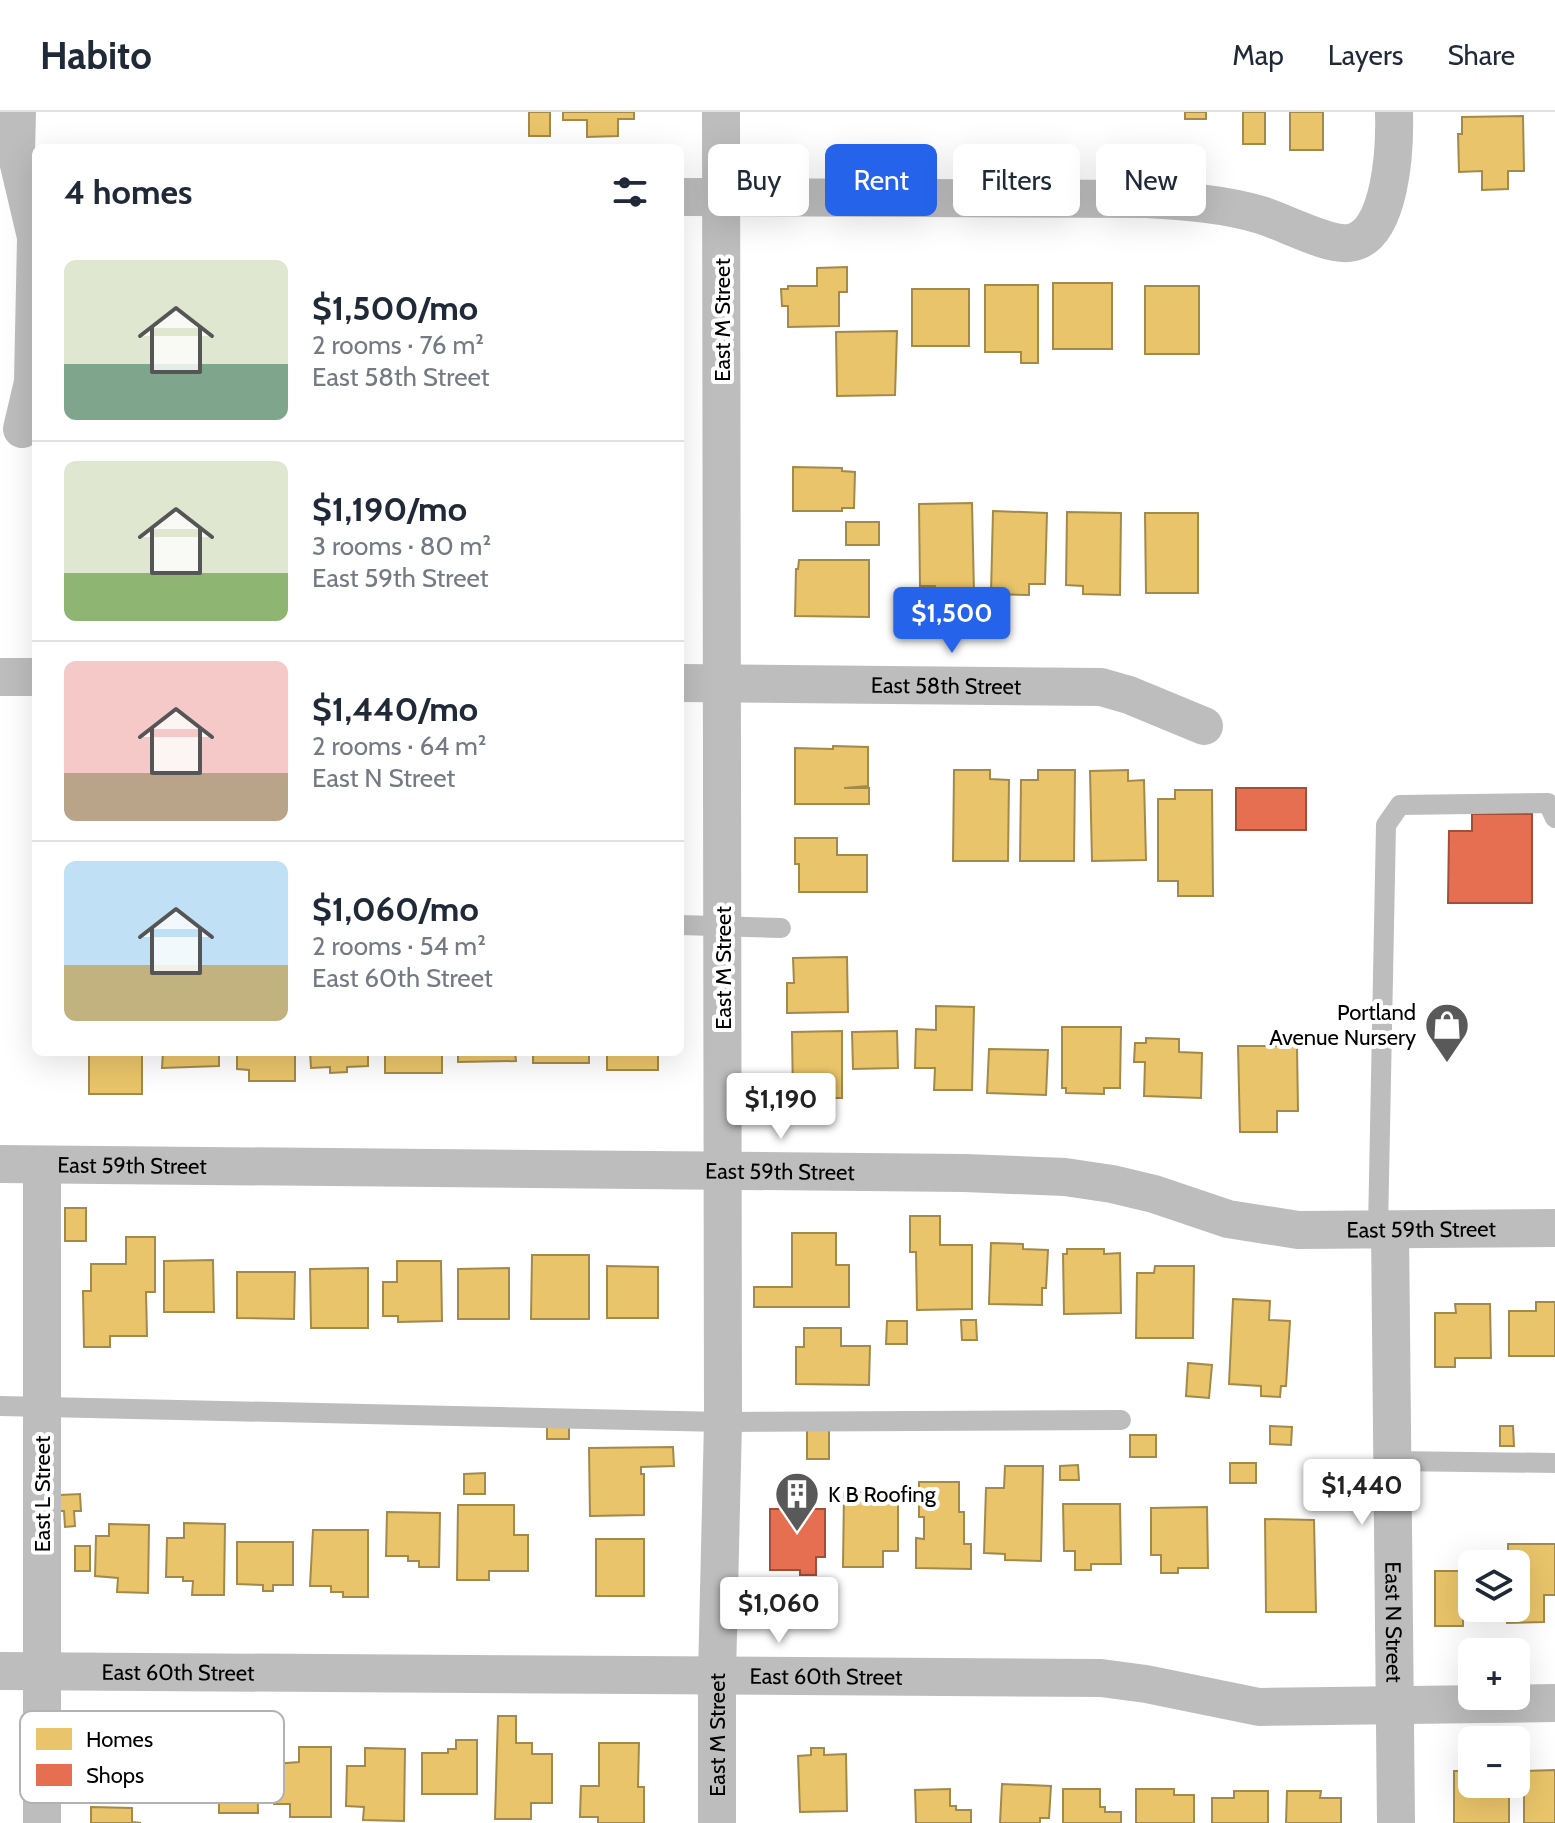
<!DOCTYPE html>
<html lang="en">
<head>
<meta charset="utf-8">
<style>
	:root { --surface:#fff; --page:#f6f6f7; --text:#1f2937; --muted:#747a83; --line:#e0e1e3; --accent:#2563eb }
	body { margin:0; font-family:Cabin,sans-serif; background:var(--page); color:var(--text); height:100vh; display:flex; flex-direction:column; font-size:30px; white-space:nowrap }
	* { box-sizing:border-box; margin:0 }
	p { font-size:26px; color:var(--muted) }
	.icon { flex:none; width:44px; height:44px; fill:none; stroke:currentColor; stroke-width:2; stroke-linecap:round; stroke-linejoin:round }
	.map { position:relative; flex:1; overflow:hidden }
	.drawer { position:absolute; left:32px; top:32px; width:652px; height:912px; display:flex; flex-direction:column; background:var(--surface); border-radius:12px; box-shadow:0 8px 32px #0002 }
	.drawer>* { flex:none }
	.top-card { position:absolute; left:708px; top:32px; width:726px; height:72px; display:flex; gap:16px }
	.tools { position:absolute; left:1458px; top:1438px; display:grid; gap:16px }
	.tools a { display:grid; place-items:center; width:72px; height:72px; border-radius:12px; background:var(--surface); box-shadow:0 8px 32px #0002; font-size:40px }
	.price { position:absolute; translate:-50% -68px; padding:0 18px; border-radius:8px; background:#fff; color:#222; font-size:26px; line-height:52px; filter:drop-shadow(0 2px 4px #0008) }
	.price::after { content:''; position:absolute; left:50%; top:48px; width:24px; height:18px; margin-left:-12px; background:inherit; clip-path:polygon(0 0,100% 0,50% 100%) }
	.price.active { background:var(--accent); color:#fff }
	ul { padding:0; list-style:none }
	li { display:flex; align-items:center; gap:24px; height:200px; padding:0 32px }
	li+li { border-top:2px solid var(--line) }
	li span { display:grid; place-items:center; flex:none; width:224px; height:160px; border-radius:12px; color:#555 }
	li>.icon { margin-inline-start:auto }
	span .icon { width:96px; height:96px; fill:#fffc; stroke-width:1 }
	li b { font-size:34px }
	h2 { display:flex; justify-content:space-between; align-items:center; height:96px; padding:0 32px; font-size:34px }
	.pill { padding:0 28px; border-radius:12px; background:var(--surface); box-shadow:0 8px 32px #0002; font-size:28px; line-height:72px }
	.pill.active { background:var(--accent); color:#fff }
	header { display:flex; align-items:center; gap:48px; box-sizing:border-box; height:112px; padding:0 40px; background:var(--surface); border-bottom:2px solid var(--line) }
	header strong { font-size:38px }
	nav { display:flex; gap:44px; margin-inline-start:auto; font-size:28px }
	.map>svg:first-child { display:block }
	.homes { fill:#e9c46a; stroke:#a3894a; stroke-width:2 }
	.shops { fill:#e76f51; stroke:#a24e39; stroke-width:2 }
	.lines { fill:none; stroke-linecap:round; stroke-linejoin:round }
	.lane { stroke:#bdbdbd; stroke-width:20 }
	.street { stroke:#bdbdbd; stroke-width:38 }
	.labels { text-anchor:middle; stroke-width:8; stroke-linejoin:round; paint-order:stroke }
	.street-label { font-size:22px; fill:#000; stroke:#fff }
	.poi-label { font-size:22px; fill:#000; stroke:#fff; text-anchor:end }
	.key { fill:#fff; stroke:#b2b2b2; stroke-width:2 }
	.key-label { font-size:22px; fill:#000 }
</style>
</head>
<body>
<header>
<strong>Habito</strong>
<nav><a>Map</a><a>Layers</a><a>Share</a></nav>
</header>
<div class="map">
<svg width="1555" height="1711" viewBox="0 0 1555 1711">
	<rect width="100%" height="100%" fill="#fff"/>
	<!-- homes -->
	<g class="homes">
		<rect x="529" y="0" width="21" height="24"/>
		<path d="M563 0H634V7H618V24L587 25V8H563Z"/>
		<rect x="1185" y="0" width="21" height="7"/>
		<rect x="1243" y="0" width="22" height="32"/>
		<rect x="1290" y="0" width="33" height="38"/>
		<path d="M1523 4 1524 59H1508V77L1482 78V59L1459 60 1458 22H1462V5Z"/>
		<path d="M847 155V180H839V214L788 215V194H782L781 177H788V174H817V156Z"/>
		<rect x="1053" y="171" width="59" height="66"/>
		<path d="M985 173H1038V251H1021V240H985Z"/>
		<rect x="1145" y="174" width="54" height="68"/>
		<rect x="912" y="177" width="57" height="57"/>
		<path d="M897 219 895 283 837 284 836 220Z"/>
		<path d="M793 355 842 356V359L855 360 854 396H842V399H793Z"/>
		<path d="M972 391 974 481 936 482 935 474H920L919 392Z"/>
		<path d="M993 399 1047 401 1045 472H1029V483L991 482Z"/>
		<path d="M1067 400 1121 401 1120 483 1083 482V474L1066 473Z"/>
		<path d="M1145 401H1198V481H1146Z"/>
		<rect x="846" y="410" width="33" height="23"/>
		<path d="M799 448H869V505L795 504 796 457H798Z"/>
		<path d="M833 634 868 635V674L844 676H869V692H795V636L833 637Z"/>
		<path d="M954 658H990V667L1009 668 1008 749H953Z"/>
		<path d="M1038 658H1075L1074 749H1020L1021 668H1038Z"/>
		<path d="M1128 658V669L1144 668 1146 748 1092 749 1090 659Z"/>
		<path d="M1175 678H1212L1213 784H1178V769H1158V687H1175Z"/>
		<path d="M795 726H837V743H867V780H799V752H795Z"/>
		<path d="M847 845 848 900 787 901V871H794L793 846Z"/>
		<path d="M936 894 974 895 972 978H934L935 956H915L916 917 936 918Z"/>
		<path d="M1062 915H1121L1120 976H1104V982L1066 981V976H1062Z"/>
		<path d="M842 919V986H793L792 920Z"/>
		<path d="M897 919 898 956 853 957 852 920Z"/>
		<path d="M1146 926 1179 927V940L1202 941 1201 986 1144 984 1145 950H1134L1135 931H1146Z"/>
		<path d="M1238 934H1297L1298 999H1277V1020H1240Z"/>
		<path d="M989 937 1048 938 1046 983 987 981Z"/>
		<rect x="89" y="940" width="53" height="42"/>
		<path d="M163 940H219V954L162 956Z"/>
		<path d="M237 940H295V969H249V958L237 957Z"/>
		<path d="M310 940H368V954L347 955V960L330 961V955L311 956Z"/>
		<rect x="385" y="940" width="57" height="21"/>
		<path d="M458 940H515L516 949 458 950Z"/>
		<rect x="533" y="940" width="56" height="11"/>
		<rect x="607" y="940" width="51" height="18"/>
		<rect x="65" y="1096" width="21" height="33"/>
		<path d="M910 1104H940V1133H972V1197L917 1198 916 1140H910Z"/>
		<path d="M792 1121H836V1153H849V1195H754V1175H792Z"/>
		<path d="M126 1125H155V1180H146L147 1224H110V1235H84L83 1179H91V1152H126Z"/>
		<path d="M991 1131 1023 1132V1137L1048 1138 1046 1176H1042V1193L989 1192Z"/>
		<path d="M1067 1137H1104V1142L1120 1141 1121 1201 1064 1202 1063 1142H1067Z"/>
		<path d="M532 1143H589V1207H531Z"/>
		<path d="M213 1148 214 1200H164V1149Z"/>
		<path d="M397 1149H441L442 1209 398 1210V1204H383V1170H397Z"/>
		<path d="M607 1154 658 1155V1206H607Z"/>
		<path d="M1155 1154H1194L1193 1226H1136L1137 1161H1154Z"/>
		<path d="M368 1156V1216H311L310 1157Z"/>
		<path d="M509 1156V1207H458V1157Z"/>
		<path d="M237 1160H295L294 1207 237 1206Z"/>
		<path d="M1233 1187 1270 1189 1269 1208 1290 1209 1286 1274H1281L1280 1285 1261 1284V1274L1229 1272Z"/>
		<path d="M1536 1190H1555V1244H1509V1199H1536Z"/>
		<path d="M1455 1192H1490L1491 1246H1455V1255H1435V1201H1456Z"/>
		<path d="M961 1208H976L977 1228H962Z"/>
		<path d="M887 1209H907V1232H886Z"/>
		<path d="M804 1216H841V1234H870L869 1273 796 1272V1235H804Z"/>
		<path d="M1188 1251 1212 1253 1209 1286 1186 1284Z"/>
		<path d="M569 1312V1327H547V1313Z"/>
		<path d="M1270 1314 1292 1315 1291 1333 1270 1332Z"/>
		<path d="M1500 1314H1513L1514 1334H1500Z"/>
		<rect x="807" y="1316" width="22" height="31"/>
		<rect x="1130" y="1323" width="26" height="22"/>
		<path d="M673 1335 674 1354 641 1355V1362H644V1403L590 1404 589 1336Z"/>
		<rect x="1230" y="1351" width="26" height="20"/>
		<path d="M1078 1353 1079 1368H1060V1354Z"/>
		<path d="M1005 1354H1043L1041 1449 1005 1448V1442L984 1441 986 1376H1004Z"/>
		<path d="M485 1361V1382H464V1362Z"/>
		<path d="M919 1370H959V1400H964V1432H971V1457L916 1456V1426L924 1427V1405H919Z"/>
		<path d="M844 1380 898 1381V1439H883V1455H843Z"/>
		<path d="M80 1382 81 1399H74L75 1414 65 1415 64 1399H60V1383Z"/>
		<path d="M1063 1392H1120L1121 1452H1091V1458H1075V1439H1064Z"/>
		<path d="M458 1393H514V1423H528V1459H489V1468H457Z"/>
		<path d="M1207 1395 1208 1456H1178V1461H1161V1443H1151V1396Z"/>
		<path d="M387 1400 440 1401 439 1455H419V1449H408V1444H386Z"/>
		<path d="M1265 1407 1314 1408 1316 1500H1266Z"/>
		<path d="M184 1411 225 1412 224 1483H192L193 1469H183V1465H166L167 1426H184Z"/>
		<path d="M109 1412 149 1413 148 1481 117 1480 118 1466 95 1464 96 1424H109Z"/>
		<path d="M313 1418H368V1485H343V1480H331V1474H310Z"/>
		<rect x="596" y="1427" width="48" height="57"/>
		<path d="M237 1430H293V1473H273V1479H263V1473L237 1472Z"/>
		<path d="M1508 1432H1555V1483H1544V1510L1507 1511V1496H1516V1452H1508Z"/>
		<rect x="75" y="1434" width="15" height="25"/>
		<path d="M1435 1459H1472V1496H1490V1503L1463 1504V1514H1435Z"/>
		<path d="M498 1604H516V1631H532V1642H552V1691H531V1707H495Z"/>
		<path d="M456 1628H477V1682H422V1641H448V1637H456Z"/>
		<path d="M218 1629H257L258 1701H219V1687H201V1647H219Z"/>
		<path d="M599 1631H639L638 1675H644V1711H598V1705H580L581 1674H599Z"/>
		<path d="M299 1635H331V1705H290V1692H274V1652L299 1650Z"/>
		<path d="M365 1636 405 1637 404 1709 363 1708 364 1695 346 1694 347 1654H365Z"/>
		<path d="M811 1636H824V1643L846 1642 847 1699 800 1700 798 1644 811 1643Z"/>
		<path d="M1555 1658V1711H1524V1659Z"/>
		<path d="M1454 1659H1472V1672H1509V1711H1454Z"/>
		<path d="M1002 1672 1051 1674 1049 1706H1040V1711H1000Z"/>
		<path d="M950 1677V1694H956V1698H971V1711H916L915 1678Z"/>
		<path d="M1063 1677H1100V1695H1105V1700H1121V1711H1063Z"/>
		<path d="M1136 1677H1174V1683H1194V1711H1136Z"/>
		<path d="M1234 1679H1268V1711H1212V1686H1234Z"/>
		<path d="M1287 1679H1321L1320 1686H1341V1711H1286Z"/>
		<path d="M91 1695 132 1696V1710L141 1711H91Z"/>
	</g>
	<!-- shops -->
	<g class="shops">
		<rect x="1236" y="676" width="70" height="42"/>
		<path d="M1472 702H1532V791H1448L1449 719H1472Z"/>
		<path d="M770 1397H825V1445H816V1463H800V1458H770Z"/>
	</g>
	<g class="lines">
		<!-- lane -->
		<g class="lane">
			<path d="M680 813 781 816"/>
			<path d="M1378 1118 1386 713 1400 693 1548 691 1555 706"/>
			<path d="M0 1294 723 1310 1121 1308"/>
			<path d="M1392 1349 1555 1351"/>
		</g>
		<!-- street -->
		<g class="street">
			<path d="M17 0 16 40 36 125"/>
			<path d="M680 85 1146 87C1184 89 1224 92 1261 103 1284 110 1328 134 1349 131 1392 126 1395 33 1394 0"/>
			<path d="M22 317 33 270 36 127"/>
			<path d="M0 565H36"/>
			<path id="s1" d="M680 571 1101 575 1129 583 1204 614"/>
			<path id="s2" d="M0 1052 965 1061 1065 1065 1112 1072 1154 1082 1228 1107 1298 1118 1555 1116"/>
			<path d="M42 1053V1711"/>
			<path id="s3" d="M1390 1118 1396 1711"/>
			<path id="s4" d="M0 1559 1101 1566 1146 1572 1259 1595 1555 1591"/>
			<path id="s5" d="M717 1711V1564L723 1310 721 0"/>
		</g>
	</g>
	<!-- icons -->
	<defs>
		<g id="shop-pin" transform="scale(2.3)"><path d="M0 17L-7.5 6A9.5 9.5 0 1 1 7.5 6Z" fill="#595959" stroke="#fff"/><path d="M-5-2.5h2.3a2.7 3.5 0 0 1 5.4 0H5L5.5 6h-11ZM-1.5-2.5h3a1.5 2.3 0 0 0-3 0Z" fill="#fff"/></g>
		<g id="building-pin" transform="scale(2.3)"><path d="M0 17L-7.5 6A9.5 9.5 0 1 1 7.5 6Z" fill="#595959" stroke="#fff"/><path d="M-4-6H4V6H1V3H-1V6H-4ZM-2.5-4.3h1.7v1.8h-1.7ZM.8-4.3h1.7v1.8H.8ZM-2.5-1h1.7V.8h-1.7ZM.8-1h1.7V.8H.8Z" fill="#fff"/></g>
	</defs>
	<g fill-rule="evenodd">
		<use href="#shop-pin" x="1447" y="913"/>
		<use href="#building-pin" x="797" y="1382"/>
	</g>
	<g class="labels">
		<!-- street labels -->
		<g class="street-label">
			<text transform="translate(722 208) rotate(-90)" y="8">East M Street</text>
			<text dy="8" stroke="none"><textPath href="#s1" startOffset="266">East 58th Street</textPath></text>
			<text transform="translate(723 856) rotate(-90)" y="8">East M Street</text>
			<text dy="8" stroke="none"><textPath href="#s2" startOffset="132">East 59th Street</textPath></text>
			<text dy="8" stroke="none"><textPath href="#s2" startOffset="780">East 59th Street</textPath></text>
			<text dy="8" stroke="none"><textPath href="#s2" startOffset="1428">East 59th Street</textPath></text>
			<text transform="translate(42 1382) rotate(-90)" y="8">East L Street</text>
			<text dy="8" stroke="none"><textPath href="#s3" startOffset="392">East N Street</textPath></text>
			<text dy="8" stroke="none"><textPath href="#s4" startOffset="178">East 60th Street</textPath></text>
			<text dy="8" stroke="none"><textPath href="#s4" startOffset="826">East 60th Street</textPath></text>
			<text dy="8" stroke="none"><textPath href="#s5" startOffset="88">East M Street</textPath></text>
		</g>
		<!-- poi labels -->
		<g class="poi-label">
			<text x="1416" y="908">Portland<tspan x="1416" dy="25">Avenue Nursery</tspan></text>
			<text x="828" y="1390" text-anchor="start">K B Roofing</text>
		</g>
	</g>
	<!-- legend -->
	<rect x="20" y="1599" width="264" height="92" rx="12" class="key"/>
	<rect x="36" y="1616" width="36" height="22" fill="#e9c46a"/>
	<rect x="36" y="1652" width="36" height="22" fill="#e76f51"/>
	<g class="key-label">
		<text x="86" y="1635">Homes</text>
		<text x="86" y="1671">Shops</text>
	</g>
</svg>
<div class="tools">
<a><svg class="icon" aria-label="layers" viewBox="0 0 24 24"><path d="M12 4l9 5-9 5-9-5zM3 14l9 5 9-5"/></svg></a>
<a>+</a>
<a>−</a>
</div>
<b class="price active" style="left:952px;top:543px">$1,500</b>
<b class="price" style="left:781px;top:1029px">$1,190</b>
<b class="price" style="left:1362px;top:1415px">$1,440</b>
<b class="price" style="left:779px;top:1533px">$1,060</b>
<div class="top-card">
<a class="pill">Buy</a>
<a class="pill active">Rent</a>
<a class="pill">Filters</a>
<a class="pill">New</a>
</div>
<section class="drawer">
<h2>4 homes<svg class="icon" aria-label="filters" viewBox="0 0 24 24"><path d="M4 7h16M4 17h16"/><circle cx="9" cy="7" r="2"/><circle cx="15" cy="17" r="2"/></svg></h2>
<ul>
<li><span style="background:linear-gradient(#dfe7d0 65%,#7fa58c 0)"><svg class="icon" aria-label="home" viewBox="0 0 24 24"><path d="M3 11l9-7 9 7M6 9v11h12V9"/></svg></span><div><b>$1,500/mo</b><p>2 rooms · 76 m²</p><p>East 58th Street</p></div></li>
<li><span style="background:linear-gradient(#dfe7d0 70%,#8fb573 0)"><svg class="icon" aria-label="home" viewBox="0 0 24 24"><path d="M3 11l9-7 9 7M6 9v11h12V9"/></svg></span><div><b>$1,190/mo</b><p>3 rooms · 80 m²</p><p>East 59th Street</p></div></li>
<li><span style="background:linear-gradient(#f6c9c9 70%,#b9a48a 0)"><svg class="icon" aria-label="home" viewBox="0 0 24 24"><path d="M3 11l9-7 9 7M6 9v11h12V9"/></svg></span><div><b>$1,440/mo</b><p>2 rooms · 64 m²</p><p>East N Street</p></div></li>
<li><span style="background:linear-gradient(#bfe0f5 65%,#c2b280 0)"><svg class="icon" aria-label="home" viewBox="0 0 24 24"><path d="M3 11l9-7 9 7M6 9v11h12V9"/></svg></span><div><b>$1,060/mo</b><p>2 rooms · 54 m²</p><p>East 60th Street</p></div></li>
</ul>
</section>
</div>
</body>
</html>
